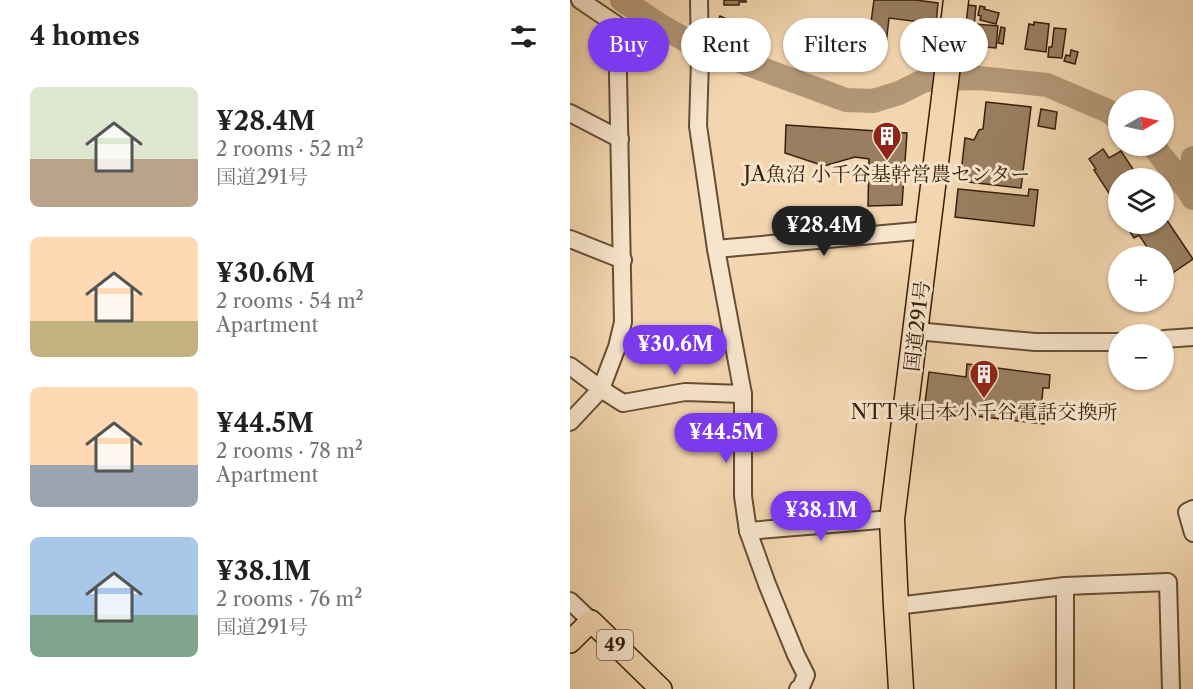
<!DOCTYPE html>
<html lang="en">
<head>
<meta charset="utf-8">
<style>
	:root { --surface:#fff; --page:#f2f2f2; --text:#202124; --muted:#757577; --accent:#7c3aed }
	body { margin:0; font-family:"Libre Caslon Text","Noto Serif JP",serif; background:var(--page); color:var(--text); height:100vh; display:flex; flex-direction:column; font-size:22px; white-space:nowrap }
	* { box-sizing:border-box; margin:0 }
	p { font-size:20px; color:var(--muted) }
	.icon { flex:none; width:33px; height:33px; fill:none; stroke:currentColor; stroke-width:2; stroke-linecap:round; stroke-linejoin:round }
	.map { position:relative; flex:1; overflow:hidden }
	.side { display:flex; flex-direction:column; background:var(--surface); width:570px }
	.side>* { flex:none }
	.guide { position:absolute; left:18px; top:18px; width:514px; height:54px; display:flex; gap:12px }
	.needle { width:39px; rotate:81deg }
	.buttons { position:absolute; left:538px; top:90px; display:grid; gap:12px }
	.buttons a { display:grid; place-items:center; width:66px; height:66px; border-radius:50%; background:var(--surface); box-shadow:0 2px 4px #0004; font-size:30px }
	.price { position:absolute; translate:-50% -51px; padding:0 14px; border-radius:21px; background:var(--accent); color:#fff; font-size:20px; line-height:39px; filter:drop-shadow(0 2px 3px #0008) }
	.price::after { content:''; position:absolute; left:50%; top:36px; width:18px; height:14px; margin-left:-9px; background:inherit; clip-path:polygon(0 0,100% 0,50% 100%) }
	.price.current { background:#222; color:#fff }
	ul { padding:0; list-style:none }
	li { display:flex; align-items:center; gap:18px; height:150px; padding:0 30px }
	li span { display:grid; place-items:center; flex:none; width:168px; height:120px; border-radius:9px; color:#555 }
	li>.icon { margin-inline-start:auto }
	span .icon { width:72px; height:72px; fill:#fffc; stroke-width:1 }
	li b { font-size:26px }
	h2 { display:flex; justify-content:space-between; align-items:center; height:72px; padding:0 30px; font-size:26px }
	.pill { padding:0 21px; border-radius:27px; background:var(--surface); box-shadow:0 2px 4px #0004; font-size:21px; line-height:54px }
	.pill.current { background:var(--accent); color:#fff }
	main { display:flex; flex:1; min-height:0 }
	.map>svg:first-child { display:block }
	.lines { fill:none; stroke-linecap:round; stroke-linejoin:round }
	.river { stroke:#b39878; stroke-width:24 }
	.building { fill:#997f61; stroke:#37200b; stroke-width:1.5 }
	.minor-casing { stroke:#664e34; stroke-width:20 }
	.major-casing { stroke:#37200b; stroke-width:24 }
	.highway-casing { stroke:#37200b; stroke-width:27 }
	.minor { stroke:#f7e4cc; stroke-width:16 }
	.major { stroke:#f3d6b0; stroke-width:21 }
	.highway { stroke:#f3d6b0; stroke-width:24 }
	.labels { text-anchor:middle; stroke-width:6; stroke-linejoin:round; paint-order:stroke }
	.shield { fill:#f7e4cc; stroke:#715b45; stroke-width:1.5 }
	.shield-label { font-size:18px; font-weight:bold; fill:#37200b }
	.poi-label { font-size:20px; fill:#37200b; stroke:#f7e4cc }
	.street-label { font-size:20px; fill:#37200b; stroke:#f7e4cc }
</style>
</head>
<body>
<main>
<section class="side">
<h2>4 homes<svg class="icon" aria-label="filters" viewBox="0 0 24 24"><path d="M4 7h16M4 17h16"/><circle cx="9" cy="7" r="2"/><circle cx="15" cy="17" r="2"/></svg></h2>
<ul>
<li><span style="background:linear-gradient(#dfe7d0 60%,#b9a48a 0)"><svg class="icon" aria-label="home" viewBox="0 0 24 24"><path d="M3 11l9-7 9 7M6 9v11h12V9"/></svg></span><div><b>¥28.4M</b><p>2 rooms · 52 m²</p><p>国道291号</p></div></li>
<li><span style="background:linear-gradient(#ffd9b3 70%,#c2b280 0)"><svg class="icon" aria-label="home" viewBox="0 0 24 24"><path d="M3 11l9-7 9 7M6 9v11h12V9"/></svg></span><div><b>¥30.6M</b><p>2 rooms · 54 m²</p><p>Apartment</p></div></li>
<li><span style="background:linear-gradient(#ffd9b3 65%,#9aa5b1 0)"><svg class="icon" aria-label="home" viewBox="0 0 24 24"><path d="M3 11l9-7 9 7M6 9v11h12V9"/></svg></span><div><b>¥44.5M</b><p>2 rooms · 78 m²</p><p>Apartment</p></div></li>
<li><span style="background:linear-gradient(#a9c7e8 65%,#7fa58c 0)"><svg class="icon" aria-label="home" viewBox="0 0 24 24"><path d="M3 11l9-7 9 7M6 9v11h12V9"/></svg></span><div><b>¥38.1M</b><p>2 rooms · 76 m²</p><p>国道291号</p></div></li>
</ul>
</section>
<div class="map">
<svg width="623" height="689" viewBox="0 0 623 689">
	<rect width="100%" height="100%" fill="#f3d6b0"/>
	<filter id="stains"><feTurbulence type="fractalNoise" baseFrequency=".00333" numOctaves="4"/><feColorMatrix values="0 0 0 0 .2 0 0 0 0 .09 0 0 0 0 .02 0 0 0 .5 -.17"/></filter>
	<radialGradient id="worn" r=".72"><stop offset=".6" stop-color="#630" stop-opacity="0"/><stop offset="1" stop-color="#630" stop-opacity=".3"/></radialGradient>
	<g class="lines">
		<!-- river -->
		<g class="river">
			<path d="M52 0 91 26 121 43 276 100 303 101 329 93 353 81 362 79 409 78 477 85 538 111 549 119"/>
			<path d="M583 146 619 191 623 198"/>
			<path d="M619 191 623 158"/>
		</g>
	</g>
	<!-- building -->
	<g class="building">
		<path d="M154 0H176V2H169V5H154Z"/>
		<path d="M304 0H346L368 3 366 24 319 18 315 54 297 52Z"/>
		<path d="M397 5 406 6 402 48 393 47Z"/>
		<path d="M410 6 415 7 414 9 429 13 426 24 410 20 411 16 408 15Z"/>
		<path d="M150 16 163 22 158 33 145 28Z"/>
		<path d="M464 22 479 24 476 52 455 49 459 24 464 25Z"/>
		<path d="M405 24 428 26 426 48 403 46Z"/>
		<path d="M431 27 435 28 433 44 428 43Z"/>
		<path d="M484 28 496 29 492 58 478 57 479 47H482Z"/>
		<path d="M501 50 508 52 505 64 494 61 496 55 500 56Z"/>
		<path d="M416 102 461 107 451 188 390 181 395 138 404 140 409 130 413 129Z"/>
		<path d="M471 109 487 112 485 129 468 126Z"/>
		<path d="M216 125 337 133 332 205 298 206 299 159 285 157 254 166 215 153Z"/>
		<path d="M533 149 539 158 551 151 569 178H549V215L545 209 548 207 524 170 526 169 519 159Z"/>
		<path d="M388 189 458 196 459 189 468 190 464 226 385 217Z"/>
		<path d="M594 216 623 259 601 274 596 267 594 268V256H583L569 235 564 238 555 224H594Z"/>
		<path d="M397 364 480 375 479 388H473L471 412H475L474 424 354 410 359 372 396 377Z"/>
	</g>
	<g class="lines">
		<!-- minor casing -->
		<g class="minor-casing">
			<g id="minor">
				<path d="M129 0 130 59 128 126 146 249 173 394V496L178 531 197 584 226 655 236 675 231 687 228 689"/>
				<path d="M0 113 50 139"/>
				<path d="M0 239 53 260"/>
				<path d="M146 249 358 230"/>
				<path d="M346 331 465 342H549"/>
				<path d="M594 339 623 337"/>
				<path d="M0 366 31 389 53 403 115 392 173 394"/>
				<path d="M0 422 31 389 47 347 53 322 47 25 10 0"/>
				<path d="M623 509 617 512 623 533"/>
				<path d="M178 531 322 519"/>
				<path d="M0 601 21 621"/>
				<path d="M326 606 495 586 598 582 601 689"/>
				<path d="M495 689V586"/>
			</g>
		</g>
		<!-- major casing -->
		<g class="major-casing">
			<path id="major" d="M0 642 21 621 91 689"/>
		</g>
		<!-- highway casing -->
		<g class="highway-casing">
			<path id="highway" d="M331 689 326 606 322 519 386 0"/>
		</g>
		<!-- minor -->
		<use href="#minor" class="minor"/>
		<!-- major -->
		<use href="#major" class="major"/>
		<!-- highway -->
		<use href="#highway" class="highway"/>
	</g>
	<!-- icons -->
	<defs>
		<g id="building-pin" transform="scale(1.5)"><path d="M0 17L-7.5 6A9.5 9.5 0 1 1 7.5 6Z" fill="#8f2418" stroke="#f7e4cc"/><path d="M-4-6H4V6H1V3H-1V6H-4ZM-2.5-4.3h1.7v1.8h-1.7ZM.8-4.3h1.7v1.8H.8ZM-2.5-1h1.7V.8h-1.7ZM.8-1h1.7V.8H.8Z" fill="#fff"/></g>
	</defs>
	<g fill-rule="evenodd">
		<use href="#building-pin" x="317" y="136"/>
		<use href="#building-pin" x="414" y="374"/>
	</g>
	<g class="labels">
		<!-- shield labels -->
		<rect class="shield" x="27" y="630" width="36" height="30" rx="4.5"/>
		<g class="shield-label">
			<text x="45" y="651">49</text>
		</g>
		<!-- poi labels -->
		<g class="poi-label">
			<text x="317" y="181">JA魚沼 小千谷基幹営農センター</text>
			<text x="414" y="419">NTT東日本小千谷電話交換所</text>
		</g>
		<!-- street labels -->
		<g class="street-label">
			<text transform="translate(347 326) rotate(-83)" y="7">国道291号</text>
		</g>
	</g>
	<rect width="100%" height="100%" filter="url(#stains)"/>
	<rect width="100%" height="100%" fill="url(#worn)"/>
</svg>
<div class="buttons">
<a><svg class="needle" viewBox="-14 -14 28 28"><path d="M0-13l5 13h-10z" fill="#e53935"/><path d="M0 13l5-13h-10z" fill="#757577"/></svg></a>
<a><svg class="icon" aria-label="layers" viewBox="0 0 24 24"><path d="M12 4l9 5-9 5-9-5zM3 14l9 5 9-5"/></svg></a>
<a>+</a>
<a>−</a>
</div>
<b class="price current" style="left:254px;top:257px">¥28.4M</b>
<b class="price" style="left:105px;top:376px">¥30.6M</b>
<b class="price" style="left:156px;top:464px">¥44.5M</b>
<b class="price" style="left:251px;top:542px">¥38.1M</b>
<div class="guide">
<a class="pill current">Buy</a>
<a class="pill">Rent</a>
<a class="pill">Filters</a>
<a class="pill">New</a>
</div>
</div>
</main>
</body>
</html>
